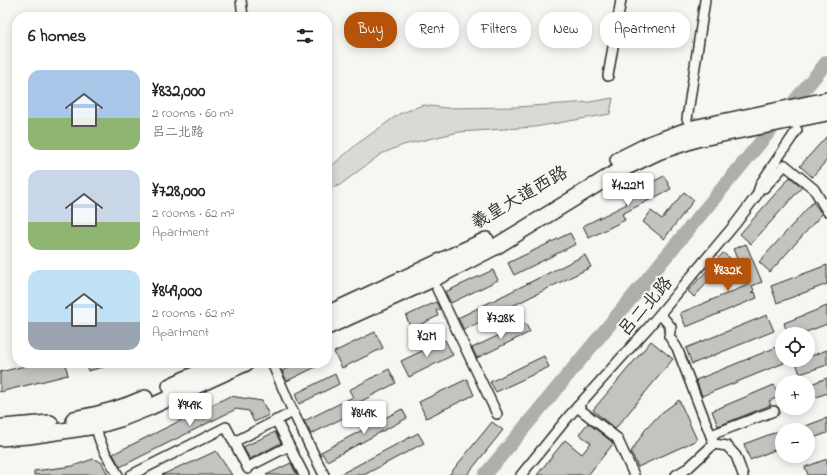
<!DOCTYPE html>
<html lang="en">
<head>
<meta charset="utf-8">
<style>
	:root { --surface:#fff; --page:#f6f6f6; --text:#202124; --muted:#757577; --accent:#b45309 }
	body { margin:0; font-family:"Indie Flower","LXGW WenKai TC",sans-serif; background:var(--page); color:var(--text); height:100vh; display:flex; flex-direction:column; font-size:15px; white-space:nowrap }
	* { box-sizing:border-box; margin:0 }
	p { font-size:13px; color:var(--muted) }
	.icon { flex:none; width:22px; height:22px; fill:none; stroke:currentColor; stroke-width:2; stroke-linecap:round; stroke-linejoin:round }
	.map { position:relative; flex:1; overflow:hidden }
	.panel { position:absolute; left:12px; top:12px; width:320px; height:356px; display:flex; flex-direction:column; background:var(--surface); border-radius:16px; box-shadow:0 2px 10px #0003 }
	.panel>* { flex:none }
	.guide { position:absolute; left:344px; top:12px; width:380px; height:36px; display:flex; gap:8px }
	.fabs { position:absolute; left:775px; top:327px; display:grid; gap:8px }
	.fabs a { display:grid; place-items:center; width:40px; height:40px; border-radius:50%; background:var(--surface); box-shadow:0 2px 10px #0003; font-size:20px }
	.price { position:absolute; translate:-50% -34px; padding:0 9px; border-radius:4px; background:#fff; color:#222; font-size:13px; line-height:26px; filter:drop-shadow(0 1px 2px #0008) }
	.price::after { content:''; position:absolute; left:50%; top:24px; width:12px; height:9px; margin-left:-6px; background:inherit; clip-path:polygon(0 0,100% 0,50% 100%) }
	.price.active { background:var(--accent); color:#fff }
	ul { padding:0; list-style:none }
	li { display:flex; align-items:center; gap:12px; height:100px; padding:0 16px }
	li span { display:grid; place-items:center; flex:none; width:112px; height:80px; border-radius:12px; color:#555 }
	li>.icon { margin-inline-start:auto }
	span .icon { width:48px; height:48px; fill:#fffc; stroke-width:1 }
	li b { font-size:17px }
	h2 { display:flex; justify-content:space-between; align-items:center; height:48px; padding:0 16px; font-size:17px }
	.pill { padding:0 14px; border-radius:16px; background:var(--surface); box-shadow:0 2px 10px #0003; font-size:14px; line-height:36px }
	.pill.active { background:var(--accent); color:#fff }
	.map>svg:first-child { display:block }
	.green { fill:#d9d9d5; stroke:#828280 }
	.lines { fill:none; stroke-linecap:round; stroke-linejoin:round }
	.river { stroke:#aeaeab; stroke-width:14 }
	.building { fill:#c3c3c0; stroke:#2b2b2b }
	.street-casing { stroke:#2b2b2b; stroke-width:12 }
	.primary-casing { stroke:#2b2b2b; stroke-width:18 }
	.street { stroke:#f6f6f2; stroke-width:9 }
	.primary { stroke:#f6f6f2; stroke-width:15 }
	.labels { text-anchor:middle; stroke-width:4; stroke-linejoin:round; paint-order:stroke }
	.street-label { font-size:18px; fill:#2b2b2b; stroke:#f6f6f2 }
</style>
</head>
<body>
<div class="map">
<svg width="827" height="475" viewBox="0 0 827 475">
	<rect width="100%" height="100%" fill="#f6f6f2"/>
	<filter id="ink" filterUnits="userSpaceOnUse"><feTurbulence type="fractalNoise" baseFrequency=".025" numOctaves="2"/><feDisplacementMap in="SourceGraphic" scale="8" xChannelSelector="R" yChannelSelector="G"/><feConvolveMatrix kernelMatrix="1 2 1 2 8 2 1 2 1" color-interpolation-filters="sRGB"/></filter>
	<g filter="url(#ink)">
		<!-- green -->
		<path class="green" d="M613 98 610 114 535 127 459 132 403 145 381 154 340 185 327 190V170L357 144 399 114 423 105 446 108 517 107 590 102Z"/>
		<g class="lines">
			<!-- river -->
			<path class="river" d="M485 475 827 62"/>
		</g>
		<!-- building -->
		<g class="building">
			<path d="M827 136V160L812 177 800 166Z"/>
			<path d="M664 176 671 189 622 214 625 220 589 238 583 226 627 204 624 197Z"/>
			<path d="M790 177 802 187 751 244 740 234Z"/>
			<path d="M684 192 694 200 664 239 643 222 651 211 662 219Z"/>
			<path d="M813 202 822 214 770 272 759 262Z"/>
			<path d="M570 233 576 244 514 275 508 263Z"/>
			<path d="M746 244 762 282 752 286 754 290 751 293 755 292 757 298 686 327 680 313 748 285 733 249Z"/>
			<path d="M723 253 730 258 694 297 688 291Z"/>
			<path d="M585 255 591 267 464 330 458 318Z"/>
			<path d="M827 265V284L777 303 771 286Z"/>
			<path d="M493 270 498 280 451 303 445 292Z"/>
			<path d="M436 302 440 309 436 310 438 316 411 329 406 316Z"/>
			<path d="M827 306V324L801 334H788L784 323Z"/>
			<path d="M767 315 774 331 692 364 686 348Z"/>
			<path d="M525 323 530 332 477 358 472 348Z"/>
			<path d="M375 332 383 348 342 368 334 352Z"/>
			<path d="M445 340 453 355 409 377 401 361Z"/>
			<path d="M651 341 673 359 615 429 593 410Z"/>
			<path d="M777 347 784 363 702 396 696 380Z"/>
			<path d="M827 350V365L800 374 795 360H808V357Z"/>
			<path d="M544 356 549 367 496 392 490 382Z"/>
			<path d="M38 363H65L68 375 0 392V372Z"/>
			<path d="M86 363H111V365L88 371Z"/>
			<path d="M299 363H324L287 381 282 371Z"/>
			<path d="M389 369 396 383 352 406 355 412 311 434 304 421 353 397 349 390Z"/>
			<path d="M335 374 339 384 299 404 295 394Z"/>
			<path d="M827 378V393L809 400 808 396V385Z"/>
			<path d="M467 379 474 395 426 418 419 402Z"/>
			<path d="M774 385 779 397 769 401 771 405 718 426 712 411Z"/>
			<path d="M230 396 262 401 269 415 254 422 249 411 236 409 120 467 113 454Z"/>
			<path d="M679 400 697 440 638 467 631 452 645 430 660 414Z"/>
			<path d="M402 409 407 418 327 461 321 452Z"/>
			<path d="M827 418V433L808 440V430H795Z"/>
			<path d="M492 422 503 430 467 475H449Z"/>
			<path d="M588 423 612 442 613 444 588 475H537L565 440 582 454 591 443 579 434Z"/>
			<path d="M779 431 782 439V447L750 460 744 444Z"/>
			<path d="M275 432 281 443 250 459 243 447Z"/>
			<path d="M418 433 424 443 364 475H339Z"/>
			<path d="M216 451 232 475H162L185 464 186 465Z"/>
			<path d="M93 459 99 461 102 463 108 475H34V471L73 466Z"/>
			<path d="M827 459V475H808L805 467Z"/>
			<path d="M291 463 297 475H266Z"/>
		</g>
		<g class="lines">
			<!-- street casing -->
			<g class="street-casing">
				<g id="street">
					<path d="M241 0 243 17"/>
					<path d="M608 76 621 0"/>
					<path d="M687 119 705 0"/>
					<path d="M764 188 785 165 814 189 827 211"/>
					<path d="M437 289 497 414"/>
					<path d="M660 314 671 327 669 336 677 348 714 444 727 446 736 456 743 475"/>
					<path d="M272 363 293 412 324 475"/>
					<path d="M577 407 617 438 634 475"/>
					<path d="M276 420 304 475"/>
					<path d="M96 426C99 445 109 459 118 475"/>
					<path d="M711 435 774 411"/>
					<path d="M234 442 293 412"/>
					<path d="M252 465 289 446"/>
					<path d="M131 475 226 427 248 469"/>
					<path d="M521 475 569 416 648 328 736 223 757 195 761 183 797 130"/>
					<path d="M676 475 688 468 714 444"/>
				</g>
			</g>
			<!-- primary casing -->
			<g class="primary-casing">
				<g id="primary">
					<path d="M618 160 652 143 693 128 827 100"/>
					<path d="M327 314 486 240"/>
					<path d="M327 327 433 279 495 247 620 170 658 152 697 139 827 113"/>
					<path d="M170 386 220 363"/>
					<path d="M74 419C98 415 123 408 145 398"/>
					<path d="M3 427 50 423"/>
					<path d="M0 438 29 436 96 426 123 418 148 408 246 363"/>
				</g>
			</g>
			<!-- street -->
			<use href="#street" class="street"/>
			<!-- primary -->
			<use href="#primary" class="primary"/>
		</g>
	</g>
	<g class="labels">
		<!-- street labels -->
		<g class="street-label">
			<text transform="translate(519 197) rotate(-30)" y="6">羲皇大道西路</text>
			<text transform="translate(645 306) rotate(-49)" y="6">吕二北路</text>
		</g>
	</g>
</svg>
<div class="fabs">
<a><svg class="icon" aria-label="locate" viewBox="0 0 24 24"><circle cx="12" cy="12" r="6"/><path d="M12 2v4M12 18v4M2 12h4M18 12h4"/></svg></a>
<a>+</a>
<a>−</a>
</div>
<b class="price" style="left:628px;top:207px">¥1.22M</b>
<b class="price active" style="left:728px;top:292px">¥832K</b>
<b class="price" style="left:501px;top:340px">¥728K</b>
<b class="price" style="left:427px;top:358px">¥2M</b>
<b class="price" style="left:190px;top:427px">¥949K</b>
<b class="price" style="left:364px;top:435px">¥849K</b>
<div class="guide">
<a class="pill active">Buy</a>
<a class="pill">Rent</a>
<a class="pill">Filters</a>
<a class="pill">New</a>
<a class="pill">Apartment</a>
</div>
<section class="panel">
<h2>6 homes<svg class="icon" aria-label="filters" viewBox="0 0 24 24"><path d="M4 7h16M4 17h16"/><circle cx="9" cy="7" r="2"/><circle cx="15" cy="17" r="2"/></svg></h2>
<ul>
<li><span style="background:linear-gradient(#a9c7e8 60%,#8fb573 0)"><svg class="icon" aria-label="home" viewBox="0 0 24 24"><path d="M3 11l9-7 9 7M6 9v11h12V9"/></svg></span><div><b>¥832,000</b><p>2 rooms · 60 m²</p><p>吕二北路</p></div></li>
<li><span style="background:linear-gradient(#c9d6e8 65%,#8fb573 0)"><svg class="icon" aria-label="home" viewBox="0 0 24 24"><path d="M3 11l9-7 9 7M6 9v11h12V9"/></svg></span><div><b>¥728,000</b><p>2 rooms · 62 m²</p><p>Apartment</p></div></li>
<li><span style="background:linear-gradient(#bfe0f5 65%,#9aa5b1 0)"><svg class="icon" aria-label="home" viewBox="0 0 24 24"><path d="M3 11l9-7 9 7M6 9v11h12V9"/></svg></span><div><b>¥849,000</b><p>2 rooms · 62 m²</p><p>Apartment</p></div></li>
</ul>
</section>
</div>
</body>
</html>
